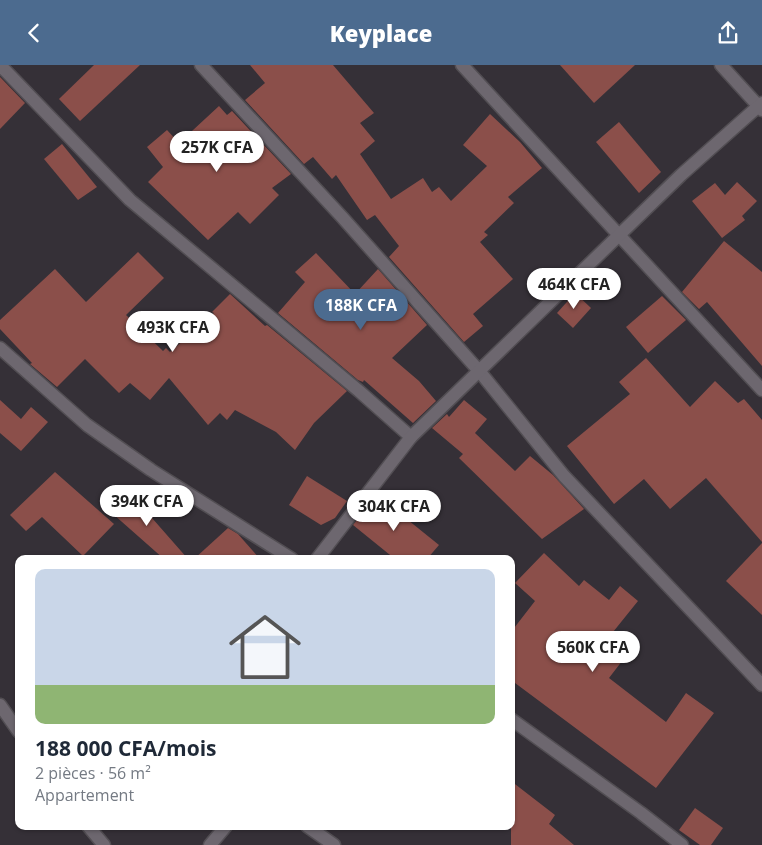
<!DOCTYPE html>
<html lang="fr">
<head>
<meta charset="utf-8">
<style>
	:root { --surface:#fff; --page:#f6f6f7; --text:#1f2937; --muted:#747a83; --line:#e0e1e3; --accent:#4c6b8f }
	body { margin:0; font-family:"Open Sans",sans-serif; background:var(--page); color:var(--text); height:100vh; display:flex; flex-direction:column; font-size:19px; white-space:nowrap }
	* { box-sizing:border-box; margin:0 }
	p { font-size:16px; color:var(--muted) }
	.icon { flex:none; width:28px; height:28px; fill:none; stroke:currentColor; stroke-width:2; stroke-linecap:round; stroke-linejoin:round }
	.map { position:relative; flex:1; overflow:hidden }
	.sheet { position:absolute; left:15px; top:490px; width:500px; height:275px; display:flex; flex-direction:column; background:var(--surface); border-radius:10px; box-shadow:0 1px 4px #0004 }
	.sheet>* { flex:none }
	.price { position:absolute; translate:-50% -42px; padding:0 11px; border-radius:18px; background:#fff; color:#222; font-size:16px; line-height:32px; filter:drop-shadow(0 1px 2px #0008) }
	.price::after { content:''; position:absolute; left:50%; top:30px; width:15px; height:11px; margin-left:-8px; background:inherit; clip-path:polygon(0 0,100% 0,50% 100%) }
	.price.current { background:var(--accent); color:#fff }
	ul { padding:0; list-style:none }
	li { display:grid; align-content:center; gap:10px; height:265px; padding:0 20px }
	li+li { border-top:1px solid var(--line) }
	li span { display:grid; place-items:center; height:155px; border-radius:10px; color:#555 }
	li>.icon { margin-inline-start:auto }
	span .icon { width:90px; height:90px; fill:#fffc; stroke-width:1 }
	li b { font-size:21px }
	header { display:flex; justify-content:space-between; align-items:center; height:65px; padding:0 20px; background:var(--accent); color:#fff; font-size:22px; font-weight:800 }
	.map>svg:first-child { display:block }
	.building { fill:#8b4f4a }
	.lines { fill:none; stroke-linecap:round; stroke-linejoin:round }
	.minor-casing { stroke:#524e53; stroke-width:15 }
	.minor { stroke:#6d676f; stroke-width:12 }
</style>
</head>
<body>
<header><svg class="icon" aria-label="back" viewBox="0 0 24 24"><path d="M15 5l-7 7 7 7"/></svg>Keyplace<svg class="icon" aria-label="share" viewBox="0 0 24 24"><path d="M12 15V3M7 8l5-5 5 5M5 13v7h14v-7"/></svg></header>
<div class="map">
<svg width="762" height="780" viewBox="0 0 762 780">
	<rect width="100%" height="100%" fill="#353037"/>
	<!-- building -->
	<g class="building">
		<path d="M94 0H140L80 56 59 34Z"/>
		<path d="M250 0H333L374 48 360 58 375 76 360 89 391 134 423 113 432 127 439 122 451 136 487 101 463 80 490 49 520 77 542 103 508 132 514 138 484 167 488 170 480 177 513 214 473 249 483 261 464 277 389 192 399 181 375 150 367 155 336 110 332 114 313 92 304 99 245 35 265 18Z"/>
		<path d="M560 0H635L594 38Z"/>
		<path d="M0 12 25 38 0 64Z"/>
		<path d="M219 41 227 50 232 46 291 109 272 123 279 130 250 159 238 147 208 175 148 117 163 102 147 82 167 65 179 78Z"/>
		<path d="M619 57 661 107 639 128 596 77Z"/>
		<path d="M62 79 97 122 78 135 44 94Z"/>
		<path d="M737 117 757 136 742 151 745 155 722 173 692 136 715 118 725 130Z"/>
		<path d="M724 176 762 207V301L707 237 699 244 682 227Z"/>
		<path d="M138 187 164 213 126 250 163 286 166 283 170 287 214 248 212 247 230 229 265 261 267 260 347 326 314 358 295 385 276 367 235 345 227 355 220 348 208 360 169 313 150 335 130 318 119 328 85 294 57 322 30 299 32 298 0 264V255L55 204 86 237Z"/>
		<path d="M316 188 355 229 378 204 427 260 392 293 419 316 436 336 413 358 364 315 363 317 358 315 278 248 305 217 295 207Z"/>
		<path d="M575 228 591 243 573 263 557 248Z"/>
		<path d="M662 231 686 255 648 288 626 262Z"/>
		<path d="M646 293 690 342 715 316 738 338 744 334 762 355V477L706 413 670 444 644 414 614 439 567 381 630 329 619 317Z"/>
		<path d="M0 335 21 354 31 342 48 357 21 386 0 368Z"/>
		<path d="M464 335 487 354 475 368 515 406 530 391 553 410 584 444 542 474 459 393 463 389 432 363 447 349 449 352Z"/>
		<path d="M55 407 114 459 83 491 42 452 26 466 10 450Z"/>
		<path d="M307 411 347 436 335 453 321 460 289 440Z"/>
		<path d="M134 426 158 447 152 453 188 494H164L113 449Z"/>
		<path d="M377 430 439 480 427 494H395L353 460Z"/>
		<path d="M228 463 238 469 260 494H194Z"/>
		<path d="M762 478V550L726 516Z"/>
		<path d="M544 488 579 521 584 515 609 535 620 521 638 536 609 572 629 587 609 613 666 657 686 628 714 648 656 723 511 615V567L535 536 515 518Z"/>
		<path d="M511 716 555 750 549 759 574 780H511Z"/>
		<path d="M695 743 723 763 711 780H700L679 765Z"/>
	</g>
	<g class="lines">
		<!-- minor casing -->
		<g class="minor-casing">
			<g id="minor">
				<path d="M0 0 130 135 359 326 411 372"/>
				<path d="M201 0 342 152 480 307 564 411 762 620"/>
				<path d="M462 0 762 325"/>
				<path d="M721 0 762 45"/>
				<path d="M0 283 87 360 151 405 292 494"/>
				<path d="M317 494 411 372 681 110 762 38"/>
				<path d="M0 640 19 667"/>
				<path d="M511 654 641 748 682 780"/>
				<path d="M88 761 104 780"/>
				<path d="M307 761 334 780"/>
				<path d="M210 780 226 761"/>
			</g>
		</g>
		<!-- minor -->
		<use href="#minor" class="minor"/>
	</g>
</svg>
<b class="price" style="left:217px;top:108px">257K CFA</b>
<b class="price" style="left:574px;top:245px">464K CFA</b>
<b class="price current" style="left:361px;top:266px">188K CFA</b>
<b class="price" style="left:173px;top:288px">493K CFA</b>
<b class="price" style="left:147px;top:462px">394K CFA</b>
<b class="price" style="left:394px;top:467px">304K CFA</b>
<b class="price" style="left:593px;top:608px">560K CFA</b>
<section class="sheet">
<ul>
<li><span style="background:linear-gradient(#c9d6e8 75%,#8fb573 0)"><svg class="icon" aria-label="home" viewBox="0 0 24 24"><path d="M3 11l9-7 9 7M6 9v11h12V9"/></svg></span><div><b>188 000 CFA/mois</b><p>2 pièces · 56 m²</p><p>Appartement</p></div></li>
</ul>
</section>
</div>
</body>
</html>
